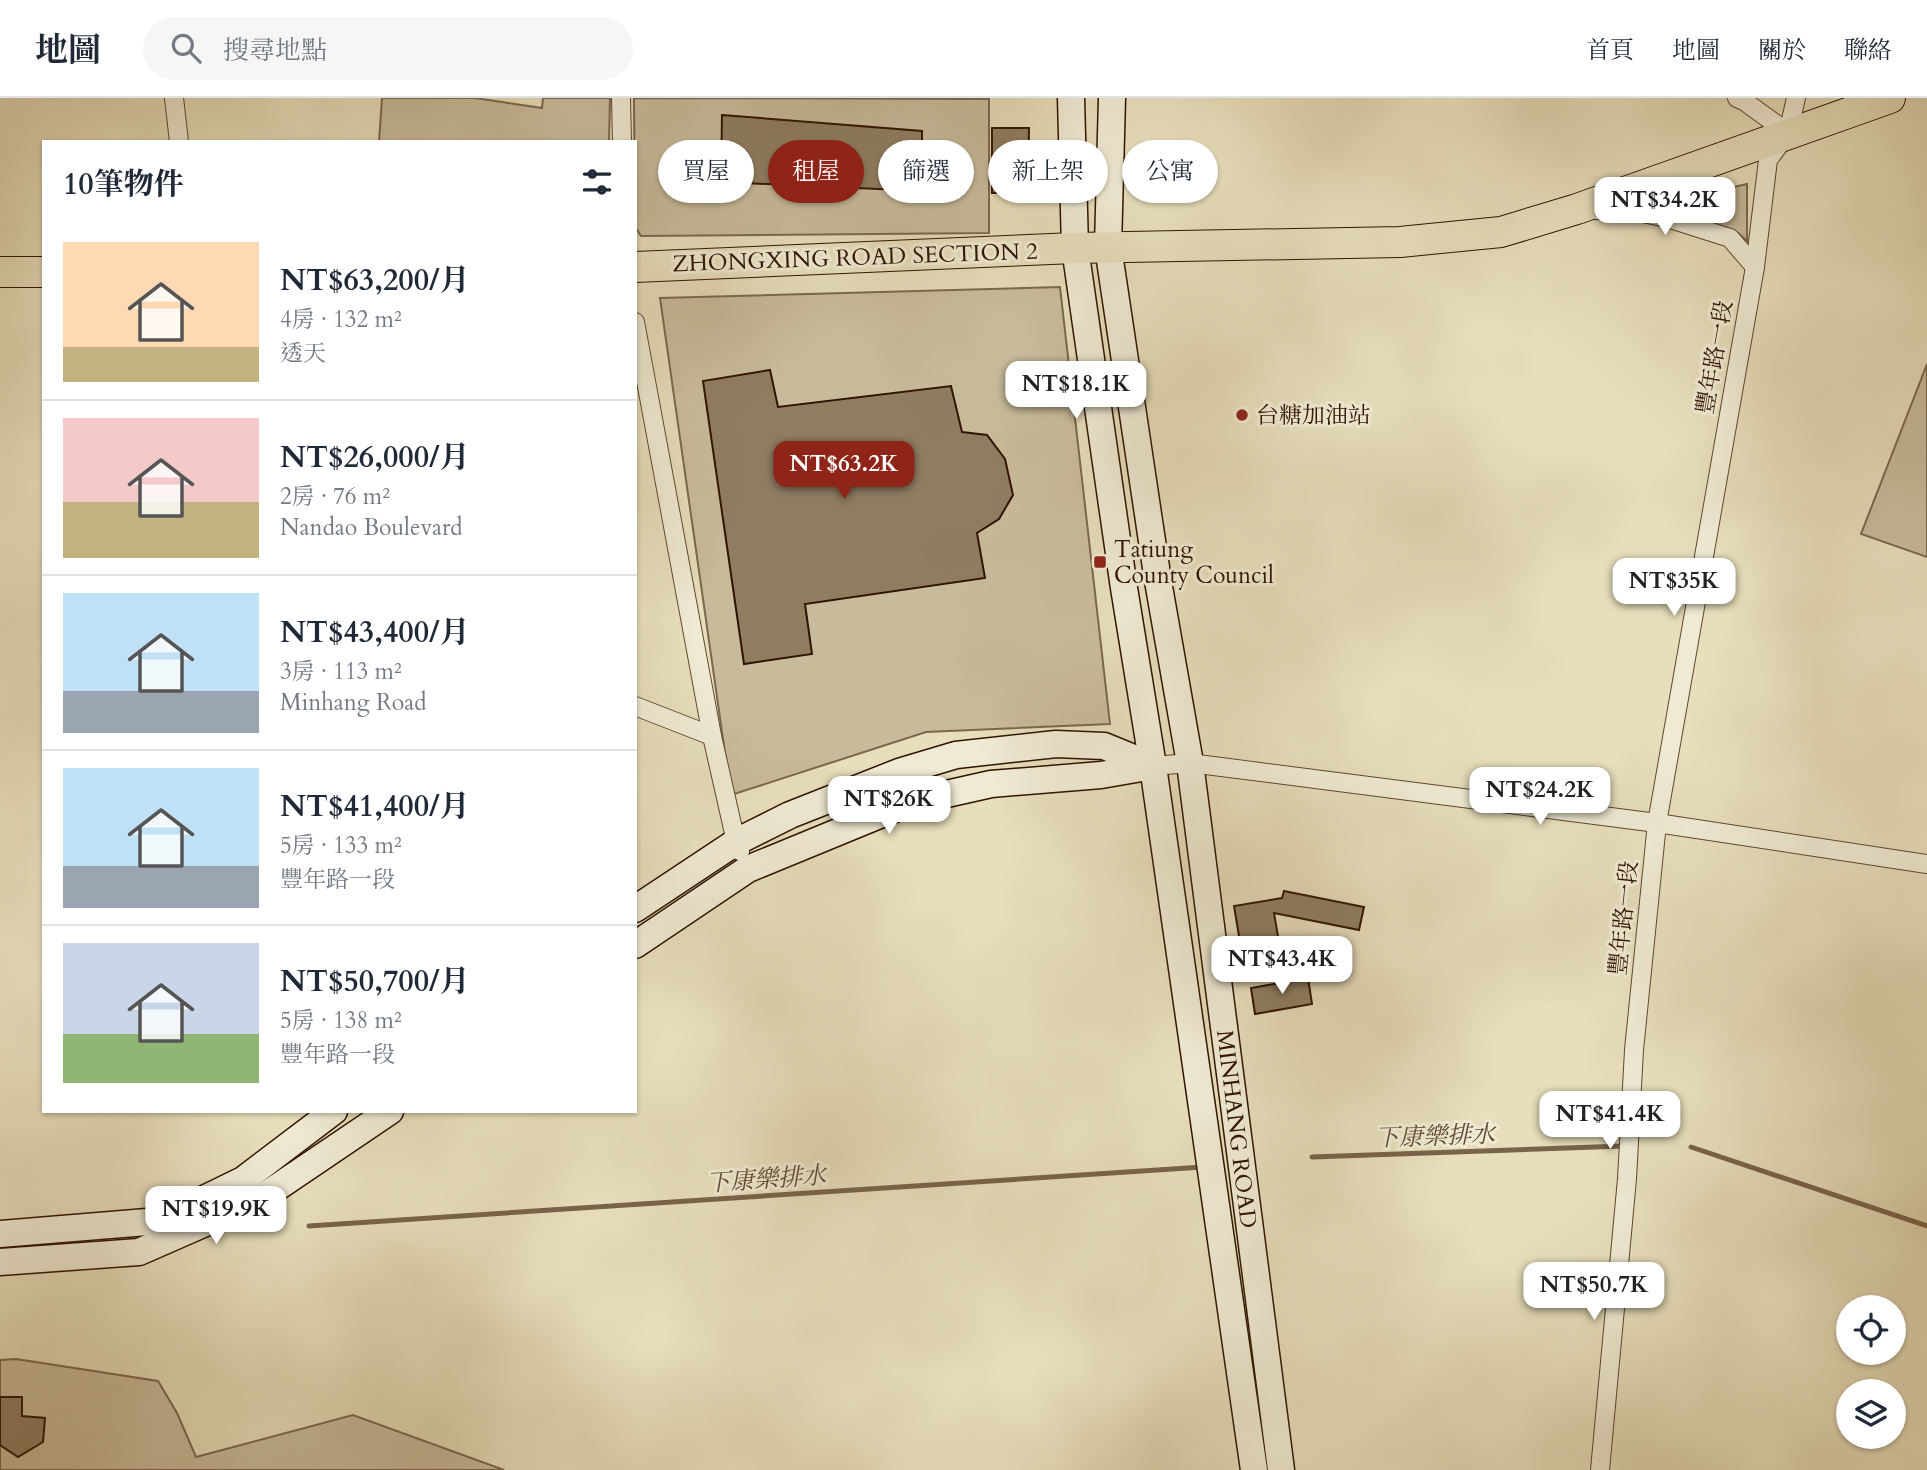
<!DOCTYPE html>
<html lang="zh-TW">
<head>
<meta charset="utf-8">
<style>
	:root { --surface:#fff; --page:#f6f6f7; --text:#1f2937; --muted:#747a83; --line:#e0e1e3; --accent:#8f2418 }
	body { margin:0; font-family:Cardo,"Noto Serif TC",serif; background:var(--page); color:var(--text); height:100vh; display:flex; flex-direction:column; font-size:26px; white-space:nowrap }
	* { box-sizing:border-box; margin:0 }
	p { font-size:23px; color:var(--muted) }
	.icon { flex:none; width:38px; height:38px; fill:none; stroke:currentColor; stroke-width:2; stroke-linecap:round; stroke-linejoin:round }
	.map { position:relative; flex:1; overflow:hidden }
	.drawer { position:absolute; left:42px; top:42px; width:595px; height:973px; display:flex; flex-direction:column; background:var(--surface); border-radius:0px; box-shadow:0 2px 5px #0004 }
	.drawer>* { flex:none }
	.top-card { position:absolute; left:658px; top:42px; width:665px; height:63px; display:flex; gap:14px }
	.controls { position:absolute; left:1836px; top:1197px; display:grid; gap:14px }
	.controls a { display:grid; place-items:center; width:70px; height:70px; border-radius:50%; background:var(--surface); box-shadow:0 2px 5px #0004; font-size:35px }
	.price { position:absolute; translate:-50% -60px; padding:0 16px; border-radius:14px; background:#fff; color:#222; font-size:23px; line-height:46px; filter:drop-shadow(0 2px 4px #0008) }
	.price::after { content:''; position:absolute; left:50%; top:42px; width:21px; height:16px; margin-left:-10px; background:inherit; clip-path:polygon(0 0,100% 0,50% 100%) }
	.price.current { background:var(--accent); color:#fff }
	ul { padding:0; list-style:none }
	li { display:flex; align-items:center; gap:21px; height:175px; padding:0 21px }
	li+li { border-top:2px solid var(--line) }
	li span { display:grid; place-items:center; flex:none; width:196px; height:140px; border-radius:0px; color:#555 }
	li>.icon { margin-inline-start:auto }
	span .icon { width:84px; height:84px; fill:#fffc; stroke-width:1 }
	li b { font-size:30px }
	h2 { display:flex; justify-content:space-between; align-items:center; height:84px; padding:0 21px; font-size:30px }
	.chip { padding:0 24px; border-radius:32px; background:var(--surface); box-shadow:0 2px 5px #0004; font-size:24px; line-height:63px }
	.chip.current { background:var(--accent); color:#fff }
	header { display:flex; align-items:center; gap:42px; box-sizing:border-box; height:98px; padding:0 35px; background:var(--surface); border-bottom:2px solid var(--line) }
	header strong { font-size:33px }
	nav { display:flex; gap:38px; margin-inline-start:auto; font-size:24px }
	.search { width:490px; height:63px; background:var(--page); display:flex; align-items:center; gap:18px; box-sizing:border-box; padding:0 24px; border-radius:38px; color:var(--muted); font-size:26px }
	.map>svg:first-child { display:block }
	.green { fill:#c8bb9b; stroke:#7c674e; stroke-width:2 }
	.lines { fill:none; stroke-linecap:round; stroke-linejoin:round }
	.stream { stroke:#79634b; stroke-width:5 }
	.building { fill:#8f7d62; stroke:#301301; stroke-width:2 }
	.street-casing { stroke:#5e4630; stroke-width:20 }
	.secondary-casing { stroke:#301301; stroke-width:29 }
	.primary-casing { stroke:#301301; stroke-width:32 }
	.street { stroke:#efead3; stroke-width:18 }
	.secondary { stroke:#efead3; stroke-width:26 }
	.primary { stroke:#e7debb; stroke-width:30 }
	.poi-dot { fill:#8f2418; stroke:#efead3; stroke-width:2.5 }
	.labels { text-anchor:middle; stroke-width:6; stroke-linejoin:round; paint-order:stroke }
	.street-label { font-size:23px; fill:#301301; stroke:#efead3 }
	.poi-label { font-size:23px; fill:#301301; stroke:#efead3; text-anchor:start }
	.water-label { font-size:24px; font-style:italic; fill:#604932; stroke:#efead3 }
</style>
</head>
<body>
<header>
<strong>地圖</strong>
<div class="search"><svg class="icon" aria-label="search" viewBox="0 0 24 24"><circle cx="10" cy="10" r="6"/><path d="M15 15l6 6"/></svg>搜尋地點</div>
<nav><a>首頁</a><a>地圖</a><a>關於</a><a>聯絡</a></nav>
</header>
<div class="map">
<svg width="1927" height="1372" viewBox="0 0 1927 1372">
	<rect width="100%" height="100%" fill="#e7debb"/>
	<filter id="stains"><feTurbulence type="fractalNoise" baseFrequency=".00286" numOctaves="4"/><feColorMatrix values="0 0 0 0 .2 0 0 0 0 .09 0 0 0 0 .02 0 0 0 .5 -.17"/></filter>
	<radialGradient id="worn" r=".72"><stop offset=".6" stop-color="#630" stop-opacity="0"/><stop offset="1" stop-color="#630" stop-opacity=".3"/></radialGradient>
	<!-- green -->
	<g class="green">
		<path d="M382 0H475L542 10 543 0H610L609 44H379Z"/>
		<path d="M634 0 989 1V135L641 138 635 129Z"/>
		<path d="M1747 86V143L1738 135 1654 107Z"/>
		<path d="M1060 189 1110 626 926 634 731 697 660 200Z"/>
		<path d="M1927 266V459L1861 436Z"/>
		<path d="M16 1261 158 1283 177 1315 196 1359 353 1317 504 1372H0V1262Z"/>
	</g>
	<g class="lines">
		<!-- stream -->
		<g class="stream">
			<path d="M1691 1049 1927 1128"/>
			<path d="M1312 1059 1624 1048"/>
			<path d="M309 1128 1203 1069"/>
		</g>
	</g>
	<!-- building -->
	<g class="building">
		<path d="M722 17 922 33V93L721 84Z"/>
		<path d="M992 30H1029L1028 95H992Z"/>
		<path d="M770 272 778 309 951 288 962 334 987 337 1005 361 1013 397 999 421 977 435 985 480 805 506 812 556 744 566 703 283Z"/>
		<path d="M1284 793 1364 809 1359 832 1274 815 1281 856 1243 862 1234 808 1282 800Z"/>
		<path d="M1308 880 1312 906 1255 916 1251 890Z"/>
		<path d="M0 1299H22V1318L45 1320 43 1344 18 1359 0 1347Z"/>
	</g>
	<g class="lines">
		<!-- street casing -->
		<g class="street-casing">
			<g id="street">
				<path d="M174 0 179 44"/>
				<path d="M621 0 622 44"/>
				<path d="M1737 0 1744 3 1788 35"/>
				<path d="M1594 112 1638 114 1667 120 1730 140 1755 169"/>
				<path d="M635 224 712 638 736 744 740 753"/>
				<path d="M635 608 712 638"/>
				<path d="M1153 668 1190 665 1657 725 1927 766"/>
				<path d="M1600 1372 1627 1081 1634 952 1657 725 1755 169 1768 62 1788 35 1796 0"/>
			</g>
		</g>
		<!-- secondary casing -->
		<g class="secondary-casing">
			<g id="secondary">
				<path d="M1071 0 1075 150 1124 490 1153 668 1254 1372"/>
				<path d="M1112 0 1108 149 1158 483 1190 665 1281 1372"/>
				<path d="M635 811 736 744 790 717 899 674 956 657 1056 646 1104 648 1153 668"/>
				<path d="M635 847 748 771 911 704 991 686 1101 677 1153 668"/>
				<path d="M0 1136 159 1123 243 1082 334 1013"/>
				<path d="M0 1164 139 1154 260 1101 390 1013"/>
			</g>
		</g>
		<!-- primary casing -->
		<g class="primary-casing">
			<g id="primary">
				<path d="M635 169 1075 150 1400 144 1501 134 1577 111 1890 0"/>
				<path d="M0 174H44"/>
			</g>
		</g>
		<!-- street -->
		<use href="#street" class="street"/>
		<!-- secondary -->
		<use href="#secondary" class="secondary"/>
		<!-- primary -->
		<use href="#primary" class="primary"/>
	</g>
	<!-- markers -->
	<g class="poi-dot">
		<circle cx="1242" cy="317" r="7"/>
		<rect x="1093" y="457" width="14" height="14" rx="3.5"/>
	</g>
	<g class="labels">
		<!-- street labels -->
		<g class="street-label">
			<text transform="translate(855 159) rotate(-2)" y="8">ZHONGXING ROAD SECTION 2</text>
			<text transform="translate(1714 259) rotate(-80)" y="8">豐年路一段</text>
			<text transform="translate(1623 820) rotate(-84)" y="8">豐年路一段</text>
			<text transform="translate(1237 1031) rotate(83)" y="8">MINHANG ROAD</text>
		</g>
		<!-- poi labels -->
		<g class="poi-label">
			<text x="1256" y="325">台糖加油站</text>
			<text x="1114" y="459">Tatiung<tspan x="1114" dy="26">County Council</tspan></text>
		</g>
		<!-- water labels -->
		<g class="water-label">
			<text transform="translate(1435 1038) rotate(-2)" y="8">下康樂排水</text>
			<text transform="translate(766 1081) rotate(-4)" y="8">下康樂排水</text>
		</g>
	</g>
	<rect width="100%" height="100%" filter="url(#stains)"/>
	<rect width="100%" height="100%" fill="url(#worn)"/>
</svg>
<div class="controls">
<a><svg class="icon" aria-label="locate" viewBox="0 0 24 24"><circle cx="12" cy="12" r="6"/><path d="M12 2v4M12 18v4M2 12h4M18 12h4"/></svg></a>
<a><svg class="icon" aria-label="layers" viewBox="0 0 24 24"><path d="M12 4l9 5-9 5-9-5zM3 14l9 5 9-5"/></svg></a>
</div>
<b class="price" style="left:1665px;top:139px">NT$34.2K</b>
<b class="price" style="left:1076px;top:323px">NT$18.1K</b>
<b class="price current" style="left:844px;top:403px">NT$63.2K</b>
<b class="price" style="left:1674px;top:520px">NT$35K</b>
<b class="price" style="left:1540px;top:729px">NT$24.2K</b>
<b class="price" style="left:889px;top:738px">NT$26K</b>
<b class="price" style="left:1282px;top:898px">NT$43.4K</b>
<b class="price" style="left:1610px;top:1053px">NT$41.4K</b>
<b class="price" style="left:216px;top:1148px">NT$19.9K</b>
<b class="price" style="left:1594px;top:1224px">NT$50.7K</b>
<div class="top-card">
<a class="chip">買屋</a>
<a class="chip current">租屋</a>
<a class="chip">篩選</a>
<a class="chip">新上架</a>
<a class="chip">公寓</a>
</div>
<section class="drawer">
<h2>10筆物件<svg class="icon" aria-label="filters" viewBox="0 0 24 24"><path d="M4 7h16M4 17h16"/><circle cx="9" cy="7" r="2"/><circle cx="15" cy="17" r="2"/></svg></h2>
<ul>
<li><span style="background:linear-gradient(#ffd9b3 75%,#c2b280 0)"><svg class="icon" aria-label="home" viewBox="0 0 24 24"><path d="M3 11l9-7 9 7M6 9v11h12V9"/></svg></span><div><b>NT$63,200/月</b><p>4房 · 132 m²</p><p>透天</p></div></li>
<li><span style="background:linear-gradient(#f6c9c9 60%,#c2b280 0)"><svg class="icon" aria-label="home" viewBox="0 0 24 24"><path d="M3 11l9-7 9 7M6 9v11h12V9"/></svg></span><div><b>NT$26,000/月</b><p>2房 · 76 m²</p><p>Nandao Boulevard</p></div></li>
<li><span style="background:linear-gradient(#bfe0f5 70%,#9aa5b1 0)"><svg class="icon" aria-label="home" viewBox="0 0 24 24"><path d="M3 11l9-7 9 7M6 9v11h12V9"/></svg></span><div><b>NT$43,400/月</b><p>3房 · 113 m²</p><p>Minhang Road</p></div></li>
<li><span style="background:linear-gradient(#bfe0f5 70%,#9aa5b1 0)"><svg class="icon" aria-label="home" viewBox="0 0 24 24"><path d="M3 11l9-7 9 7M6 9v11h12V9"/></svg></span><div><b>NT$41,400/月</b><p>5房 · 133 m²</p><p>豐年路一段</p></div></li>
<li><span style="background:linear-gradient(#c9d6e8 65%,#8fb573 0)"><svg class="icon" aria-label="home" viewBox="0 0 24 24"><path d="M3 11l9-7 9 7M6 9v11h12V9"/></svg></span><div><b>NT$50,700/月</b><p>5房 · 138 m²</p><p>豐年路一段</p></div></li>
</ul>
</section>
</div>
</body>
</html>
